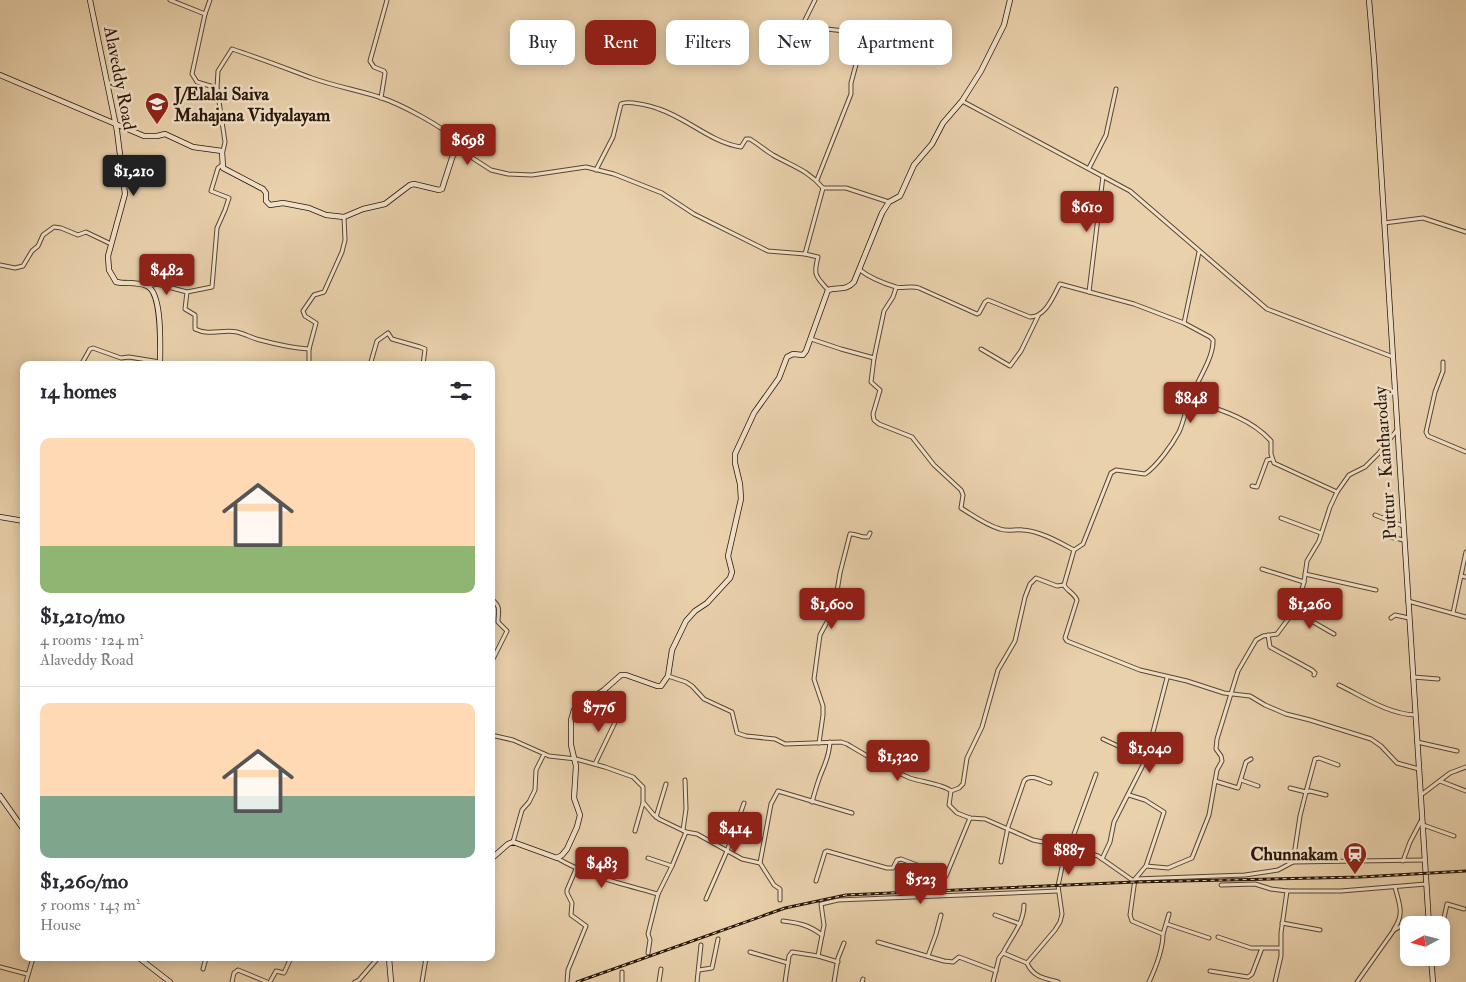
<!DOCTYPE html>
<html lang="en">
<head>
<meta charset="utf-8">
<style>
	:root { --surface:#fff; --page:#f2f2f3; --text:#2b2b33; --muted:#7c7c81; --line:#e1e1e2; --accent:#8f2418 }
	body { margin:0; font-family:"IM FELL Double Pica",serif; background:var(--page); color:var(--text); height:100vh; display:flex; flex-direction:column; font-size:19px; white-space:nowrap }
	* { box-sizing:border-box; margin:0 }
	p { font-size:16px; color:var(--muted) }
	.icon { flex:none; width:28px; height:28px; fill:none; stroke:currentColor; stroke-width:2; stroke-linecap:round; stroke-linejoin:round }
	.map { position:relative; flex:1; overflow:hidden }
	.drawer { position:absolute; left:20px; top:361px; width:475px; height:600px; display:flex; flex-direction:column; background:var(--surface); border-radius:10px; box-shadow:0 2px 12px #0003 }
	.drawer>* { flex:none }
	.guide { position:absolute; left:510px; top:20px; width:475px; height:45px; display:flex; gap:10px }
	.needle { width:32px; rotate:263deg }
	.buttons { position:absolute; left:1400px; top:916px; display:grid; gap:10px }
	.buttons a { display:grid; place-items:center; width:50px; height:50px; border-radius:10px; background:var(--surface); box-shadow:0 2px 12px #0003; font-size:25px }
	.price { position:absolute; translate:-50% -42px; padding:0 11px; border-radius:5px; background:var(--accent); color:#fff; font-size:16px; line-height:32px; filter:drop-shadow(0 1px 2px #0008) }
	.price::after { content:''; position:absolute; left:50%; top:30px; width:15px; height:11px; margin-left:-8px; background:inherit; clip-path:polygon(0 0,100% 0,50% 100%) }
	.price.on { background:#222; color:#fff }
	ul { padding:0; list-style:none }
	li { display:grid; align-content:center; gap:10px; height:265px; padding:0 20px }
	li+li { border-top:1px solid var(--line) }
	li span { display:grid; place-items:center; height:155px; border-radius:10px; color:#555 }
	li>.icon { margin-inline-start:auto }
	span .icon { width:90px; height:90px; fill:#fffc; stroke-width:1 }
	li b { font-size:21px }
	h2 { display:flex; justify-content:space-between; align-items:center; height:60px; padding:0 20px; font-size:21px }
	.chip { padding:0 18px; border-radius:10px; background:var(--surface); box-shadow:0 2px 12px #0003; font-size:18px; line-height:45px }
	.chip.on { background:var(--accent); color:#fff }
	.map>svg:first-child { display:block }
	.lines { fill:none; stroke-linecap:round; stroke-linejoin:round }
	.street-casing { stroke:#584632; stroke-width:5 }
	.secondary-casing { stroke:#281709; stroke-width:6 }
	.street { stroke:#f1e1c9; stroke-width:3 }
	.secondary { stroke:#f1e1c9; stroke-width:4.5 }
	.rail-casing { stroke:#281709; stroke-width:3 }
	.rail { stroke:#f1e1c9; stroke-width:1; stroke-dasharray:4; stroke-linecap:butt }
	.labels { text-anchor:middle; stroke-width:5; stroke-linejoin:round; paint-order:stroke }
	.street-label { font-size:18px; fill:#281709; stroke:#f1e1c9 }
	.poi-label { font-size:18px; font-weight:bold; fill:#281709; stroke:#f1e1c9; text-anchor:start }
</style>
</head>
<body>
<div class="map">
<svg width="1466" height="982" viewBox="0 0 1466 982">
	<rect width="100%" height="100%" fill="#e9d1ac"/>
	<filter id="stains"><feTurbulence type="fractalNoise" baseFrequency=".004" numOctaves="4"/><feColorMatrix values="0 0 0 0 .2 0 0 0 0 .09 0 0 0 0 .02 0 0 0 .5 -.17"/></filter>
	<radialGradient id="worn" r=".72"><stop offset=".6" stop-color="#630" stop-opacity="0"/><stop offset="1" stop-color="#630" stop-opacity=".3"/></radialGradient>
	<g class="lines">
		<!-- street casing -->
		<g class="street-casing">
			<g id="street">
				<path d="M170 0 205 14"/>
				<path d="M210 0 205 14 192 74 197 82 217 88"/>
				<path d="M815 0 805 20V24L809 27 862 33 864 35 851 83V94L817 180"/>
				<path d="M381 98 385 73 384 71 374 67 370 61 387 0"/>
				<path d="M962 101 1130 191 1267 309 1393 357"/>
				<path d="M223 151 225 142 217 88 218 71 232 49C259 58 285 68 312 78 334 86 357 90 379 97 401 104 442 126 459 142L457 148 491 170 508 174 532 175 586 167 614 174 662 193 694 214 768 251 805 254"/>
				<path d="M1089 168 1106 135 1116 89"/>
				<path d="M596 170 613 137 621 104C627 100 651 106 659 109 687 118 710 142 741 147L746 139H750C758 144 765 150 773 155 792 166 808 170 823 188"/>
				<path d="M1384 223 1423 218 1466 232"/>
				<path d="M0 265 15 268 23 266 32 251 38 246 43 235 54 227 61 228 78 235 86 232 111 244"/>
				<path d="M860 270C870 278 883 283 896 287 902 289 911 285 919 288L977 314 979 313 985 302 988 300 1030 317C1046 317 1053 296 1060 284L1134 304 1184 323"/>
				<path d="M148 286 157 284 187 292 212 287 217 228 225 210 229 198 211 191 218 168 222 165"/>
				<path d="M828 290C816 276 813 276 818 257L805 254 823 188H846L889 202"/>
				<path d="M187 292 185 309 195 315V329C209 336 223 329 237 332 245 334 252 338 260 340 275 344 293 348 309 349"/>
				<path d="M1089 292 1103 176"/>
				<path d="M811 339 841 349 874 358 871 382 880 390 873 414 874 420 879 424 912 437 934 465 961 490 963 495 961 508C974 516 986 525 1000 529 1008 532 1015 529 1023 530 1040 531 1059 542 1074 550L1064 585C1067 591 1074 593 1077 600L1065 638 1067 641 1140 670 1187 681 1224 693 1250 696 1265 705 1286 714 1310 720 1371 739 1381 746 1397 763 1419 769"/>
				<path d="M981 349 1010 366 1021 351 1038 316"/>
				<path d="M874 358 884 311 893 297 896 288"/>
				<path d="M1443 362V371L1435 392 1426 432 1428 436 1466 452"/>
				<path d="M81 365 90 349 93 348 121 358 129 357 160 362"/>
				<path d="M309 365V349L316 323 305 316 303 311 314 295 324 292 342 252 345 240 344 217"/>
				<path d="M370 365 377 341 388 333 392 339 420 347 425 349 423 365"/>
				<path d="M1190 400C1218 409 1251 418 1271 441V454L1274 463 1337 492"/>
				<path d="M1252 486 1257 487 1267 460 1272 459"/>
				<path d="M1375 515 1403 526"/>
				<path d="M1281 518 1321 533"/>
				<path d="M1390 537 1404 540"/>
				<path d="M1074 550 1083 544 1111 473 1116 470 1145 474C1157 466 1172 445 1179 432 1184 421 1186 409 1190 398 1197 382 1214 357 1213 340L1210 337 1184 323 1199 252"/>
				<path d="M1262 569 1304 582"/>
				<path d="M1305 574 1376 590"/>
				<path d="M1461 576 1466 577"/>
				<path d="M491 598C502 609 498 609 498 622L507 631 491 663"/>
				<path d="M1408 601 1466 617"/>
				<path d="M1294 611 1334 634"/>
				<path d="M1453 613 1466 552"/>
				<path d="M1391 618 1395 615 1409 618"/>
				<path d="M1268 635 1270 647 1312 670 1315 673 1314 675"/>
				<path d="M668 676 686 682 692 686 704 699 732 712 737 733 746 736 775 739 785 744 841 742 847 744C867 756 888 769 910 778 921 782 943 784 951 791L949 805 957 813 970 818 985 819 1033 840 1068 847 1098 856 1135 882"/>
				<path d="M1413 677 1438 679"/>
				<path d="M1339 685C1362 696 1388 714 1415 715"/>
				<path d="M491 735 513 740 549 756 576 759 605 767 633 777 643 787V802L653 814 659 819 686 832 697 834 742 859 760 863 774 885 780 889V900"/>
				<path d="M1103 739 1146 759"/>
				<path d="M1417 742 1457 751"/>
				<path d="M819 743 823 715V706L814 679 820 635 834 609 840 573 850 534C855 533 861 538 868 537L870 533"/>
				<path d="M595 764 621 710"/>
				<path d="M1241 780 1258 786"/>
				<path d="M1215 781 1238 788 1246 762 1251 759"/>
				<path d="M1440 781 1466 791"/>
				<path d="M1290 788 1306 792 1315 759 1319 758 1338 765"/>
				<path d="M951 791 959 788 963 784 967 758 982 727 998 670 1015 641 1025 597 1030 584 1036 578 1057 586 1064 585"/>
				<path d="M1129 795 1145 800 1164 812 1146 866 1135 879 1130 915 1132 921 1163 934C1163 950 1156 967 1149 982"/>
				<path d="M1421 795 1450 773 1466 767"/>
				<path d="M812 802C814 795 816 788 818 782 823 766 829 760 830 742"/>
				<path d="M656 817 666 784"/>
				<path d="M1423 825 1454 836"/>
				<path d="M683 830 686 809 685 780"/>
				<path d="M635 831 643 803"/>
				<path d="M513 842 522 810 529 802 535 790 536 770 544 754"/>
				<path d="M557 858C589 877 623 884 658 894"/>
				<path d="M648 858 672 866"/>
				<path d="M1102 859 1110 842 1114 822 1146 759 1167 678"/>
				<path d="M1403 861 1410 842 1421 821"/>
				<path d="M1001 862 1008 827 1024 781C1030 773 1042 781 1050 783"/>
				<path d="M1293 862 1300 816 1306 792 1310 791 1326 795"/>
				<path d="M760 863 771 804 778 791 852 813"/>
				<path d="M1146 866 1168 868 1192 858 1209 815 1217 770 1222 761 1221 756 1216 749 1217 739 1238 671 1256 640 1263 636 1277 634 1297 607 1304 582 1307 561 1319 541 1330 507 1337 492 1349 475 1365 467 1379 453 1397 430"/>
				<path d="M1135 879 1245 875 1278 870 1293 862 1424 860"/>
				<path d="M816 881 825 852 827 851 887 868H893L897 860 901 859 946 876 970 818"/>
				<path d="M1221 885 1255 884 1271 889 1287 891H1341L1426 884"/>
				<path d="M706 899 727 851 744 803"/>
				<path d="M995 915 1020 924"/>
				<path d="M783 921C799 923 809 925 822 935"/>
				<path d="M1282 923 1320 930"/>
				<path d="M1167 924 1209 938"/>
				<path d="M1394 929C1405 913 1399 904 1395 887"/>
				<path d="M1441 932 1447 904 1464 909"/>
				<path d="M1163 934 1169 914"/>
				<path d="M1218 937 1251 948H1280"/>
				<path d="M878 942 944 961 953 962 959 957 996 971"/>
				<path d="M750 952 788 963"/>
				<path d="M648 953 650 940 648 934 658 894 672 866 686 832"/>
				<path d="M1003 953C1011 937 1024 923 1024 905"/>
				<path d="M818 956 824 925 821 904 838 900 1058 891"/>
				<path d="M928 956 936 934 941 915"/>
				<path d="M1027 963 1055 930 1060 922 1062 914 1058 886 1062 867 1096 774"/>
				<path d="M0 967 27 974"/>
				<path d="M203 969 206 958"/>
				<path d="M699 970 712 968 718 939"/>
				<path d="M1210 971 1248 977 1252 974 1262 948"/>
				<path d="M622 972V982"/>
				<path d="M26 982 33 958"/>
				<path d="M232 982 234 973 238 970 267 982"/>
				<path d="M270 982 276 971 284 973 291 958"/>
				<path d="M355 982 359 980 378 958"/>
				<path d="M422 982 426 958"/>
				<path d="M567 982 568 970 586 926 571 915 572 903 567 893V890L576 869"/>
				<path d="M659 982 661 969"/>
				<path d="M697 982 701 945"/>
				<path d="M785 982 789 956 792 952 818 956 838 962"/>
				<path d="M834 982 838 958 844 943"/>
				<path d="M862 982 863 979"/>
				<path d="M993 982 999 958 1003 953 1027 963C1033 977 1044 978 1058 982"/>
				<path d="M1275 982 1281 956V933L1287 891"/>
				<path d="M1357 982 1394 930 1401 926 1409 928"/>
			</g>
		</g>
		<!-- secondary casing -->
		<g class="secondary-casing">
			<g id="secondary">
				<path d="M90 0 117 131 125 194 108 256 109 270 116 282C125 284 139 282 147 286 163 293 160 349 160 365"/>
				<path d="M1369 0 1374 59 1429 925"/>
				<path d="M0 75 144 136H157L165 134 193 147 222 151 223 168 263 189 266 193V201L270 205 283 203 309 208 326 215 344 217 363 209 385 204 410 185 414 184 439 190 442 189 452 158 457 148"/>
				<path d="M0 517 24 521"/>
				<path d="M0 796 24 830"/>
				<path d="M491 859 508 844 513 842 557 858 562 855 567 849 577 827 580 815 574 798 576 766 571 745V720L574 710 604 690 621 675H626L657 686H661L668 676 672 650 686 621 695 611 707 603 730 578 732 572 728 556 741 499 740 484 735 463V454L754 413 779 378 787 357 793 354 803 355 806 351 828 290C839 287 846 291 854 282L882 213 889 202 900 196 914 165 932 144 943 123 962 101 981 71 1004 25 1010 0"/>
				<path d="M139 958 170 982"/>
				<path d="M389 958 391 982"/>
				<path d="M1431 958 1433 982"/>
			</g>
		</g>
		<!-- street -->
		<use href="#street" class="street"/>
		<!-- secondary -->
		<use href="#secondary" class="secondary"/>
		<!-- rail casing -->
		<g class="rail-casing">
			<path id="rail" d="M577 982 785 908 846 895 1135 882 1361 877 1466 871"/>
		</g>
		<!-- rail -->
		<use href="#rail" class="rail"/>
	</g>
	<!-- icons -->
	<defs>
		<g id="school-pin" transform="scale(1.25)"><path d="M0 17L-7.5 6A9.5 9.5 0 1 1 7.5 6Z" fill="#8f2418" stroke="#f1e1c9"/><path d="M0-5L7-2L0 1L-7-2ZM-4 1L0 2.5L4 1V4Q0 6-4 4Z" fill="#fff"/></g>
		<g id="station-pin" transform="scale(1.25)"><path d="M0 17L-7.5 6A9.5 9.5 0 1 1 7.5 6Z" fill="#8f2418" stroke="#f1e1c9"/><path d="M-3-6H3Q5-6 5-4V2Q5 4 3 4L4.5 6H3L1.5 4h-3L-3 6H-4.5L-3 4Q-5 4-5 2V-4Q-5-6-3-6ZM-3.5-4v3h7v-3ZM-3.5 1v1.5H-2V1ZM2 1v1.5H3.5V1Z" fill="#fff"/></g>
	</defs>
	<g fill-rule="evenodd">
		<use href="#school-pin" x="157" y="104"/>
		<use href="#station-pin" x="1355" y="854"/>
	</g>
	<g class="labels">
		<!-- street labels -->
		<g class="street-label">
			<text transform="translate(120 78) rotate(79)" y="6">Alaveddy Road</text>
			<text transform="translate(1385 463) rotate(-94)" y="6">Puttur - Kantharoday</text>
		</g>
		<!-- poi labels -->
		<g class="poi-label">
			<text x="174" y="100">J/Elalai Saiva<tspan x="174" dy="21">Mahajana Vidyalayam</tspan></text>
			<text x="1338" y="860" text-anchor="end">Chunnakam</text>
		</g>
	</g>
	<rect width="100%" height="100%" filter="url(#stains)"/>
	<rect width="100%" height="100%" fill="url(#worn)"/>
</svg>
<div class="buttons">
<a><svg class="needle" viewBox="-14 -14 28 28"><path d="M0-13l5 13h-10z" fill="#e53935"/><path d="M0 13l5-13h-10z" fill="#7c7c81"/></svg></a>
</div>
<b class="price" style="left:468px;top:166px">$698</b>
<b class="price on" style="left:134px;top:197px">$1,210</b>
<b class="price" style="left:1087px;top:233px">$610</b>
<b class="price" style="left:167px;top:296px">$482</b>
<b class="price" style="left:1191px;top:424px">$848</b>
<b class="price" style="left:832px;top:630px">$1,600</b>
<b class="price" style="left:1310px;top:630px">$1,260</b>
<b class="price" style="left:599px;top:733px">$776</b>
<b class="price" style="left:1150px;top:774px">$1,040</b>
<b class="price" style="left:898px;top:782px">$1,320</b>
<b class="price" style="left:735px;top:854px">$414</b>
<b class="price" style="left:1069px;top:876px">$887</b>
<b class="price" style="left:602px;top:889px">$483</b>
<b class="price" style="left:921px;top:905px">$523</b>
<div class="guide">
<a class="chip">Buy</a>
<a class="chip on">Rent</a>
<a class="chip">Filters</a>
<a class="chip">New</a>
<a class="chip">Apartment</a>
</div>
<section class="drawer">
<h2>14 homes<svg class="icon" aria-label="filters" viewBox="0 0 24 24"><path d="M4 7h16M4 17h16"/><circle cx="9" cy="7" r="2"/><circle cx="15" cy="17" r="2"/></svg></h2>
<ul>
<li><span style="background:linear-gradient(#ffd9b3 70%,#8fb573 0)"><svg class="icon" aria-label="home" viewBox="0 0 24 24"><path d="M3 11l9-7 9 7M6 9v11h12V9"/></svg></span><div><b>$1,210/mo</b><p>4 rooms · 124 m²</p><p>Alaveddy Road</p></div></li>
<li><span style="background:linear-gradient(#ffd9b3 60%,#7fa58c 0)"><svg class="icon" aria-label="home" viewBox="0 0 24 24"><path d="M3 11l9-7 9 7M6 9v11h12V9"/></svg></span><div><b>$1,260/mo</b><p>5 rooms · 143 m²</p><p>House</p></div></li>
</ul>
</section>
</div>
</body>
</html>
